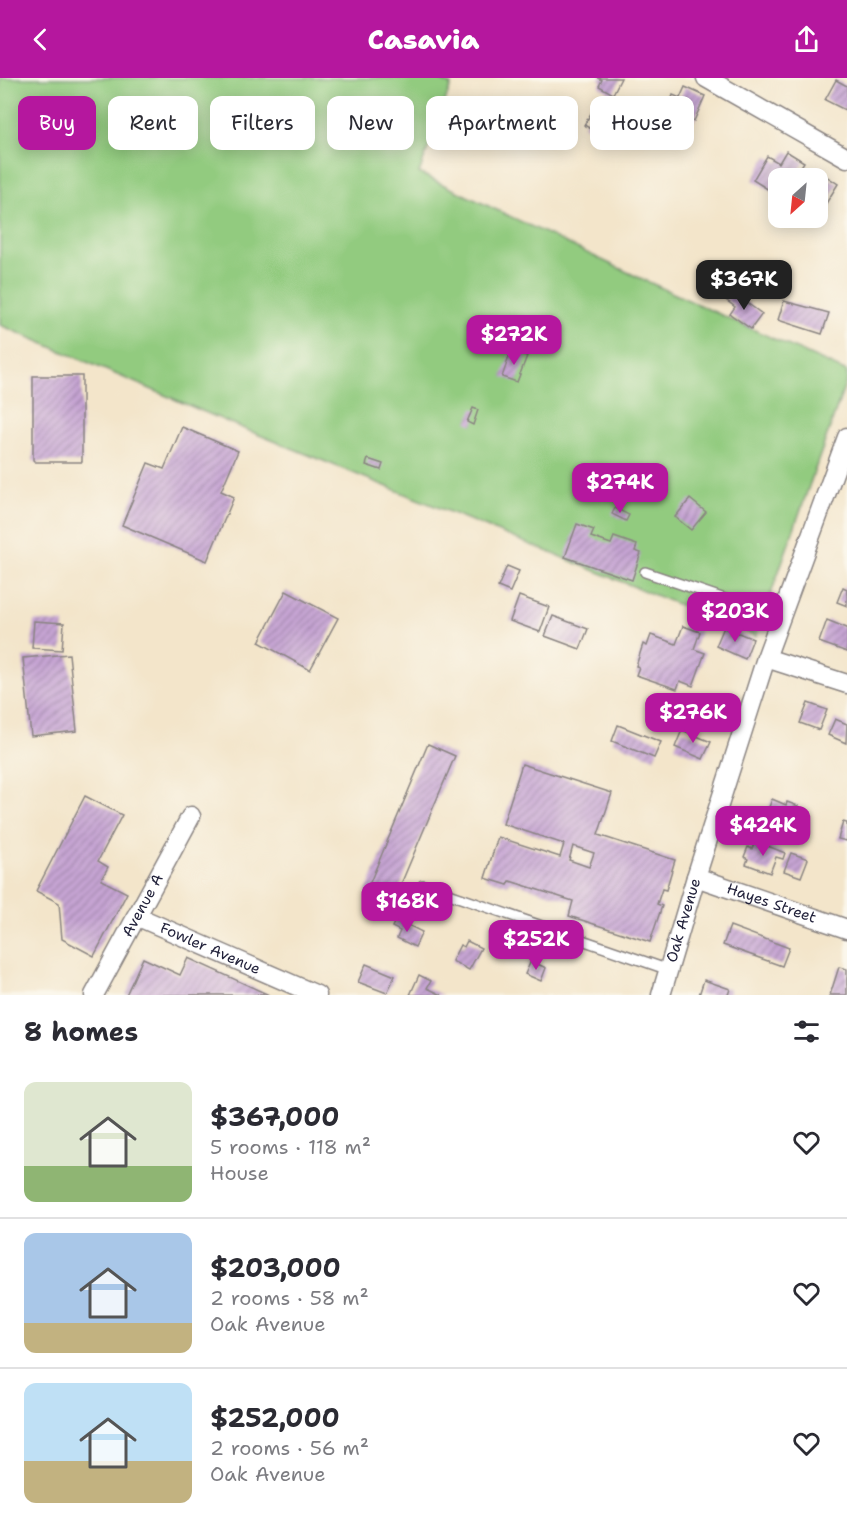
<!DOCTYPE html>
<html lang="en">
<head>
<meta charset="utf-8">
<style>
	:root { --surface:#fff; --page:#f7f7f7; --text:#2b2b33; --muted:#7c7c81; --line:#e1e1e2; --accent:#b5179e }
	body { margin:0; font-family:"Shantell Sans",sans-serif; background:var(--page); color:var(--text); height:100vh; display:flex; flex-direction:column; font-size:22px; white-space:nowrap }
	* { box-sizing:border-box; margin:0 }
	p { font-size:20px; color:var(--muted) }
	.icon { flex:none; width:33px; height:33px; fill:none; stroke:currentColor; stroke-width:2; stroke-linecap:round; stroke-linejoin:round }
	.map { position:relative; height:917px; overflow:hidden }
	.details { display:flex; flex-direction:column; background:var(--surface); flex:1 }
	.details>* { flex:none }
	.top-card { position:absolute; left:18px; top:18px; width:812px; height:54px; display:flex; gap:12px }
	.needle { width:39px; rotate:207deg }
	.fabs { position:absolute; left:768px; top:90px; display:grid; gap:12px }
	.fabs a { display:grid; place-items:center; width:60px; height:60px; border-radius:12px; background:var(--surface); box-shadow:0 3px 15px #0003; font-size:30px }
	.price { position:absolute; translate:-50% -51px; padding:0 14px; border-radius:12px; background:var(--accent); color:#fff; font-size:20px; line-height:39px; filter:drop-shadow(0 2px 3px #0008) }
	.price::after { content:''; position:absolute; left:50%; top:36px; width:18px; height:14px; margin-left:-9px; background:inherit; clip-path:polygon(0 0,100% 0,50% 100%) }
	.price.active { background:#222; color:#fff }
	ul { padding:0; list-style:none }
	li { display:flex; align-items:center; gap:18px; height:150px; padding:0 24px }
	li+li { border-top:2px solid var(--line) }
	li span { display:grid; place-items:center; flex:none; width:168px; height:120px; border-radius:12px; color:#555 }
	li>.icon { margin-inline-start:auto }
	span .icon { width:72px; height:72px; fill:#fffc; stroke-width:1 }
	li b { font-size:26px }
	h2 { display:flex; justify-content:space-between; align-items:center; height:72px; padding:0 24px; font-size:26px }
	.chip { padding:0 21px; border-radius:12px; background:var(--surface); box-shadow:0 3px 15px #0003; font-size:21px; line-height:54px }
	.chip.active { background:var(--accent); color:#fff }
	header { display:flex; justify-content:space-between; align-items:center; height:78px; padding:0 24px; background:var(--accent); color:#fff; font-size:27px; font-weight:800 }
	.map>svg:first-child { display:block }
	.green { fill:#92cb7f; stroke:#5a765d; stroke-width:1.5 }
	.building { fill:url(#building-hatch); fill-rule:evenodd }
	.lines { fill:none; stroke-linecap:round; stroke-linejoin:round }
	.lane-casing { stroke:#8a8482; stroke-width:12 }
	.street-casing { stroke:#8a8482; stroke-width:21 }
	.lane { stroke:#fff; stroke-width:9 }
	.street { stroke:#fff; stroke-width:18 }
	.labels { text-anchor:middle; stroke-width:5; stroke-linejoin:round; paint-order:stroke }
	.street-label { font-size:15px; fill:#22223b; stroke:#fbf7ec }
</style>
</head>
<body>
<header><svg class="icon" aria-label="back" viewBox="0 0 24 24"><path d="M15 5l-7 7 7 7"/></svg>Casavia<svg class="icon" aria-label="share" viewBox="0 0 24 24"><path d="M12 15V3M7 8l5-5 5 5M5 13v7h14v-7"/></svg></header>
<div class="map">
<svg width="847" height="917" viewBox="0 0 847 917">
	<defs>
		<pattern id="building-hatch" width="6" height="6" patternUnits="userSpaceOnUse" patternTransform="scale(1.5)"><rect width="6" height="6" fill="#c6a4d3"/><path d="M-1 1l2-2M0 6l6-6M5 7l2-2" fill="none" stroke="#a085ac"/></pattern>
	</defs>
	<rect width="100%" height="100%" fill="#fbf7ec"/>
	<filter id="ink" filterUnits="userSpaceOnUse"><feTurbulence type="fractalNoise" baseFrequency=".0167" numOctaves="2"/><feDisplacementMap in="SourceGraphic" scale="12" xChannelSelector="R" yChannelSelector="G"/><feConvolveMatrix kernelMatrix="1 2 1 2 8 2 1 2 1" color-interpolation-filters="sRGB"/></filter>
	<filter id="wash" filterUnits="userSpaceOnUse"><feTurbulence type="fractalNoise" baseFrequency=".008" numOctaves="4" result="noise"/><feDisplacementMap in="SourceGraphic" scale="24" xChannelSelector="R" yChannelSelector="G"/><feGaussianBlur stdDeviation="1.35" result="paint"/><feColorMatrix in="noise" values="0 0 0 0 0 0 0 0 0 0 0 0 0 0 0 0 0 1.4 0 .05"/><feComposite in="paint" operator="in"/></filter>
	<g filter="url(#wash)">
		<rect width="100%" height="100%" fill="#f3e5ca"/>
		<!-- green -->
		<path class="green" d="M0 0H436L451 7 419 95 642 201 847 294V301L756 558 242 350 0 247Z"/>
		<g id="blocks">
			<!-- building -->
			<g class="building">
				<path d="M597 0H621L613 16 599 8 602 2Z"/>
				<path d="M836 2 847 8V33L825 22Z"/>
				<path d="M685 9 705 18 694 43 668 31 673 17 680 20Z"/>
				<path d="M593 32 602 38 593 52 584 47Z"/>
				<path d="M786 73 804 84 794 100H778L777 117 753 102 767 78 779 85Z"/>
				<path d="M820 94 838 106 822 132 818 129V100H816Z"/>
				<path d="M732 214 762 236 751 251 730 236 735 229 726 222Z"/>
				<path d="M784 223 829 235 822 256 778 242Z"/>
				<path d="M511 273 527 278 517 304 502 299Z"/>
				<path d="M33 298H82V384H35L33 382Z"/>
				<path d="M473 330 478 332 473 347 467 344Z"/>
				<path d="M182 349 238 373 221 413 234 419 207 483 122 447 148 385 164 391Z"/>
				<path d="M368 381 383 386 381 392 366 387Z"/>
				<path d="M690 421 706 434 691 452 675 439Z"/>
				<path d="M615 430 629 437 626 443 612 436Z"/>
				<path d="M577 446 594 452 591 459 611 466 614 459 637 467 635 473 641 475 632 502 565 479Z"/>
				<path d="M507 488 519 493 510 514 498 509Z"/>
				<path d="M843 509 847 511V528L837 524Z"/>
				<path d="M286 513 338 540 310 592 259 564Z"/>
				<path d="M519 518 549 529 540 554 510 543Z"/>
				<path d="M553 538 588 551 580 571 545 558Z"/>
				<path d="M827 542 847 550V574L819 564Z"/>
				<path d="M34 543 64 545 62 572 32 570Z"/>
				<path d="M683 548 700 554 694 571 705 575 693 608 680 603 677 611 636 597 639 589 636 588 643 566 647 568 651 557 676 566Z"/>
				<path d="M724 549 753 561 745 581 716 568Z"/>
				<path d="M69 576 77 653 31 658 23 580Z"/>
				<path d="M808 625 827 632 819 652 800 645Z"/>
				<path d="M835 641 847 646 846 665 828 657Z"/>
				<path d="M618 647 661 664 654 680 612 663Z"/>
				<path d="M682 652 711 664 703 681 675 669Z"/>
				<path d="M428 666 455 678 393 825 366 814Z"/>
				<path d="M522 686 612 715 598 757 675 782 666 812 662 811 657 826 662 828 650 864 569 838 573 823 510 803 508 807 485 800 498 759 560 779 564 766 503 746ZM573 768 594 775 589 789 569 782Z"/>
				<path d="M85 718 122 737 98 783 108 789 101 802 127 815 94 878 62 861 59 825 36 813Z"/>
				<path d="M772 721 786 727 787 724 798 728 795 736 802 738 798 750 791 747 790 750 765 740Z"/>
				<path d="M843 744 847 745V763L838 761Z"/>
				<path d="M755 763 785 775 783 781 776 779 770 795 746 786 748 781 744 779 748 769 752 771Z"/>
				<path d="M791 775 808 781 801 799 784 793Z"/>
				<path d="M396 841 422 854 415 869 397 860 400 853 392 849Z"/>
				<path d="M730 848 789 870 782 888 723 867Z"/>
				<path d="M467 863 481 870 469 892 452 883 460 867 464 869Z"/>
				<path d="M143 880 180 897 188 880 269 917H126Z"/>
				<path d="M531 883 546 890 541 903 525 896Z"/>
				<path d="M366 886 395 898 387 915 358 904Z"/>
				<path d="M839 889 847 891V917H830Z"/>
				<path d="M419 897 431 903 427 910 442 917H410Z"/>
				<path d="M704 902 730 911 728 917H699Z"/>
			</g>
		</g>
	</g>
	<g filter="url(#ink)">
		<use href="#blocks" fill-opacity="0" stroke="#8a8482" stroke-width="1.5"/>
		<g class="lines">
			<!-- lane casing -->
			<g class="lane-casing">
				<g id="lane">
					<path d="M645 494 781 540"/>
					<path d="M423 807 669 892"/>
				</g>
			</g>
			<!-- street casing -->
			<g class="street-casing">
				<g id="street">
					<path d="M706 0 847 80"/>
					<path d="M766 580 847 606"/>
					<path id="s1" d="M696 799 847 851"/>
					<path id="s2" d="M136 838 317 917"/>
					<path id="s3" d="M94 917 191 738"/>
					<path id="s4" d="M661 917 696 799 766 580 847 359"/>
				</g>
			</g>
			<!-- lane -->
			<use href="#lane" class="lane"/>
			<!-- street -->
			<use href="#street" class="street"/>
		</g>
	</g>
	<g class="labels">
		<!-- street labels -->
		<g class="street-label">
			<text dy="5" stroke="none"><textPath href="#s1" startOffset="80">Hayes Street</textPath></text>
			<text dy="5" stroke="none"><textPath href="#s3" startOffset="102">Avenue A</textPath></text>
			<text dy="5" stroke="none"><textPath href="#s4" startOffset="78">Oak Avenue</textPath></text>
			<text dy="5" stroke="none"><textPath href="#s2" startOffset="81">Fowler Avenue</textPath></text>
		</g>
	</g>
</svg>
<div class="fabs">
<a><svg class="needle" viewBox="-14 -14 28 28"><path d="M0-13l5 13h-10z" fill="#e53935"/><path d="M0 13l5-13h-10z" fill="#7c7c81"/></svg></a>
</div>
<b class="price active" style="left:744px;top:233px">$367K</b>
<b class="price" style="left:514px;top:288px">$272K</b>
<b class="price" style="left:620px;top:436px">$274K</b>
<b class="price" style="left:735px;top:565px">$203K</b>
<b class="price" style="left:693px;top:666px">$276K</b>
<b class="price" style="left:763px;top:779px">$424K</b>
<b class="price" style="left:407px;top:855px">$168K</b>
<b class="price" style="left:536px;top:893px">$252K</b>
<div class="top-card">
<a class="chip active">Buy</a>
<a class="chip">Rent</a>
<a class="chip">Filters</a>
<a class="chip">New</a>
<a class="chip">Apartment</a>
<a class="chip">House</a>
</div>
</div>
<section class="details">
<h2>8 homes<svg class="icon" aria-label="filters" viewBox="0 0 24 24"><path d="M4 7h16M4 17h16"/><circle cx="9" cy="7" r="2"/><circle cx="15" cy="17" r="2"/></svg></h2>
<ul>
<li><span style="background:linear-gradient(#dfe7d0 70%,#8fb573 0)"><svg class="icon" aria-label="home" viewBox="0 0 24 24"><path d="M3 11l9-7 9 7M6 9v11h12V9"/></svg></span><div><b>$367,000</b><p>5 rooms · 118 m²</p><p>House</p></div><svg class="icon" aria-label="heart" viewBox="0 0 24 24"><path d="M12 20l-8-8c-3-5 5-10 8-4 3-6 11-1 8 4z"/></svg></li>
<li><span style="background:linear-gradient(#a9c7e8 75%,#c2b280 0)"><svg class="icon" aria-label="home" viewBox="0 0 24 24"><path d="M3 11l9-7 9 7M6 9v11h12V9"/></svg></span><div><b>$203,000</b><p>2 rooms · 58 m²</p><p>Oak Avenue</p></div><svg class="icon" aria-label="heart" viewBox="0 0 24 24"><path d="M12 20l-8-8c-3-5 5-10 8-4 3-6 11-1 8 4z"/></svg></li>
<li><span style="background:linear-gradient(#bfe0f5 65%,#c2b280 0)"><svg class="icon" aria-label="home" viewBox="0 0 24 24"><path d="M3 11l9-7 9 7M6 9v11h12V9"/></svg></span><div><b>$252,000</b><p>2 rooms · 56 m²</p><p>Oak Avenue</p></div><svg class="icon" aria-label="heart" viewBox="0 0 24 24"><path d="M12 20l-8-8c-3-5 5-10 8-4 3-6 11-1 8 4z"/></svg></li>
</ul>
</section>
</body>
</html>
